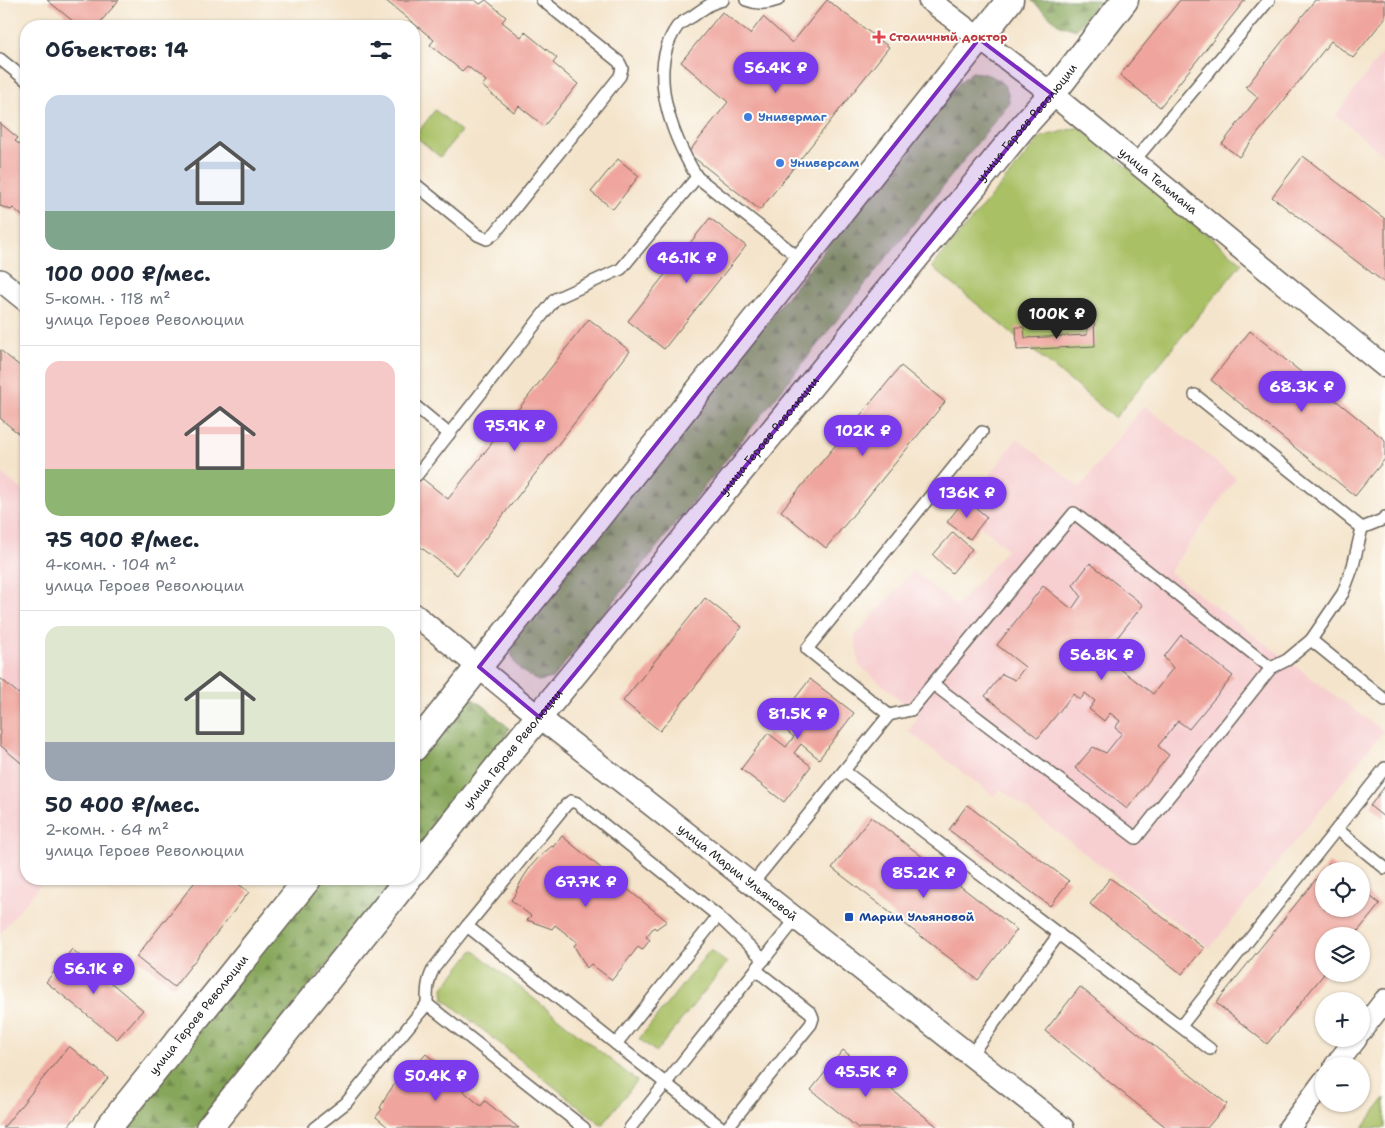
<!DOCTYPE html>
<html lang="ru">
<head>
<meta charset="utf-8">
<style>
	:root { --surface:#fff; --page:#f6f6f7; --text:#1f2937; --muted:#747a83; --line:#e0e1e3; --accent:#7c3aed }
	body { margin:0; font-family:"Shantell Sans",sans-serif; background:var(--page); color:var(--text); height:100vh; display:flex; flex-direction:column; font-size:19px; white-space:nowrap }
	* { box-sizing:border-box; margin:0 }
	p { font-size:16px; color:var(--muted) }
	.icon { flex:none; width:28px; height:28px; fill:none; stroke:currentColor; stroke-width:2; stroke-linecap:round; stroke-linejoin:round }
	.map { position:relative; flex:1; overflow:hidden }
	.panel { position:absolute; left:20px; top:20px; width:400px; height:865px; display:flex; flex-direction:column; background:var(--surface); border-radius:20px; box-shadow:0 1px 4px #0004 }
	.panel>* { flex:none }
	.fabs { position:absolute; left:1315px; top:862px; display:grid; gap:10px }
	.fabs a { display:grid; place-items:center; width:55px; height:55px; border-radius:50%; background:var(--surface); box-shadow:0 1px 4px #0004; font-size:25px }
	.price { position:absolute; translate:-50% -42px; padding:0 11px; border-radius:18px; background:var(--accent); color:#fff; font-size:16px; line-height:32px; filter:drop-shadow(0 1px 2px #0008) }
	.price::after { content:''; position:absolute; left:50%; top:30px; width:15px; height:11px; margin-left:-8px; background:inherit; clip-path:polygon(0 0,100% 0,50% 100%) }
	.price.selected { background:#222; color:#fff }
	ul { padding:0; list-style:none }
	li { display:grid; align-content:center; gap:10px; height:265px; padding:0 25px }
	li+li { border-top:1px solid var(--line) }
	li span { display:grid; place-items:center; height:155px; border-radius:15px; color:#555 }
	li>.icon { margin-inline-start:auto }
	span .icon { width:90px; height:90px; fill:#fffc; stroke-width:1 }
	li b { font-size:21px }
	h2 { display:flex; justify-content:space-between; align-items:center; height:60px; padding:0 25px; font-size:21px }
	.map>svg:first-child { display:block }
	.built { fill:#f7cfd1 }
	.forest { fill:url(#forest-firs); stroke:#51613b }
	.green { fill:#a9c065; stroke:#626e40 }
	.building { fill:#efa59d }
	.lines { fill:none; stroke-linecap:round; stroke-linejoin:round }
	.service-casing { stroke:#686259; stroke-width:14 }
	.minor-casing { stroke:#686259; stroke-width:24 }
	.tertiary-casing { stroke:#686259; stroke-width:29 }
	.service { stroke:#fff; stroke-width:11 }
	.minor { stroke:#fff; stroke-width:21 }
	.tertiary { stroke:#fff; stroke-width:26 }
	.marked { fill:#7b2cbf; fill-opacity:0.2; stroke:#7b2cbf; stroke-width:4; stroke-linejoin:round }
	.health-dot { fill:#e0444e; stroke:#fdfcf7; stroke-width:2 }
	.shop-dot { fill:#3f7fe0; stroke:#fdfcf7; stroke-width:2 }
	.transit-dot { fill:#1a4fb4; stroke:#fdfcf7; stroke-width:2 }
	.labels { text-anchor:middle; stroke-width:4; stroke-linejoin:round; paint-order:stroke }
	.health-label { font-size:12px; font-weight:bold; fill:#be3a42; stroke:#fdfcf7; text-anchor:start }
	.shop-label { font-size:12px; font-weight:bold; fill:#366cbe; stroke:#fdfcf7; text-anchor:start }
	.street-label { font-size:12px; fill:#1c1c1c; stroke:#fdfcf7 }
	.transit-label { font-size:12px; font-weight:bold; fill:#164399; stroke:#fdfcf7; text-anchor:start }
</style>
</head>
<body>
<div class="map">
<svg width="1385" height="1128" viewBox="0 0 1385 1128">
	<defs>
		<pattern id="forest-firs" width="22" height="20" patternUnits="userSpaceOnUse" patternTransform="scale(1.25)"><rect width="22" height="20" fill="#86a65a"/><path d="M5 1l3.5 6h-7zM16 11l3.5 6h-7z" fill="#6d864a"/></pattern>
	</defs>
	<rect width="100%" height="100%" fill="#fdfcf7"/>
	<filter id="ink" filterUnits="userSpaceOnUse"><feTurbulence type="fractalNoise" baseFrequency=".02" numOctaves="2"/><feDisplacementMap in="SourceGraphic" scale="10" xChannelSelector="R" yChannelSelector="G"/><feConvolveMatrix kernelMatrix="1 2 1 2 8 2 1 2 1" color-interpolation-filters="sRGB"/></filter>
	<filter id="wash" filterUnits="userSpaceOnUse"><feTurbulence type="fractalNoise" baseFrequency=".0096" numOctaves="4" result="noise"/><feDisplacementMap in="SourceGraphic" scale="20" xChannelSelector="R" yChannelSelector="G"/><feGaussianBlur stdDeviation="1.12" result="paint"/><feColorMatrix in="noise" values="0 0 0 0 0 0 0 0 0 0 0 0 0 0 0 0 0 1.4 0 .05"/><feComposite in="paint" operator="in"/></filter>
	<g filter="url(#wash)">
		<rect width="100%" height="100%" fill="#f4e4cb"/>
		<!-- built -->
		<g class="built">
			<path d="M1385 49V156L1336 115Z"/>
			<path d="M1144 405 1236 478 1169 572 1383 731 1210 948 1000 789 994 796 908 731 919 716 859 665 855 636 913 571 957 606 1007 549 964 511 1017 438 1080 488Z"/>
			<path d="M0 472 26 493V879H45L0 933Z"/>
		</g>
		<!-- forest -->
		<g class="forest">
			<path d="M1031 0H1100L1076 30 1058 24Z"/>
			<path d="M972 72C992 74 1009 80 1009 103L553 678 538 681C516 668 512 666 510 640L959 83Z"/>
			<path d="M464 694 484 706 509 728 504 741 414 855V757Z"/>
			<path d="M316 879H395L196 1128H117Z"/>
		</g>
		<!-- green -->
		<g class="green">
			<path d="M435 110 461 131 440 157 415 136Z"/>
			<path d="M1079 127 1242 263 1115 418 932 267 1041 137Z"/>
			<path d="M473 950 637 1081 602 1125 444 999 443 988Z"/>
			<path d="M710 950 727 963 656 1052 639 1039Z"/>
			<path d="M1385 1098V1128H1362Z"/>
		</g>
		<g id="blocks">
			<!-- building -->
			<g class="building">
				<path d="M47 0H119L97 26H79Z"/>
				<path d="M385 0H475L480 4 486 0 506 17 502 22 521 37 525 32 557 58 553 63 578 84 544 126 519 106 514 112 482 86 486 81 467 66 462 71 430 45 434 40Z"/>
				<path d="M827 0 889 47 760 210 688 153 728 102 681 62 722 12 750 34 763 17 792 43Z"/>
				<path d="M1180 0H1245L1160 107 1120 75Z"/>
				<path d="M1315 0H1385V18L1353 58 1331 41 1239 157 1222 144 1258 97 1246 87Z"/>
				<path d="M0 123 18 138 15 141 25 148 26 147V219L13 208 11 210 0 206Z"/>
				<path d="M1303 156 1385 219V283L1272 197Z"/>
				<path d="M618 159 639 176 613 209 591 192Z"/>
				<path d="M710 218 746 246 664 349 628 321Z"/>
				<path d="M1087 318H1094L1095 346 1017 350 1016 327H1024L1025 338 1087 335Z"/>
				<path d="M589 319 630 351 457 575 414 542V472L448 499Z"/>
				<path d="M1250 331 1385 440V459L1355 496 1211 380Z"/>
				<path d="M0 350 26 371V440L0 418Z"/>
				<path d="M901 366 945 402 826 548 781 511Z"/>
				<path d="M965 499 987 517 970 539 947 522Z"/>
				<path d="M953 532 972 549 952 573 933 555Z"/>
				<path d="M1090 563 1143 605 1108 649 1115 655 1110 661 1153 694 1173 668 1164 657 1181 635 1233 676 1189 729 1178 721 1158 746 1169 755 1127 809 1075 768 1093 747 1106 753 1122 733 1115 728 1120 721 1110 713 1104 721 1089 709 1095 701 1085 693 1080 700 1073 694 1038 738 985 696 1002 674 1015 680 1025 667 997 645 1043 586 1072 609 1081 596 1073 585Z"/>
				<path d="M705 598 742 627 660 731 623 701Z"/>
				<path d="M0 678 26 700V767L0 745Z"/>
				<path d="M810 679 854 713 819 759 801 744 794 753 811 766 784 802 741 769 768 733 786 747 794 737 776 723Z"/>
				<path d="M1385 786V818L1370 806Z"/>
				<path d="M967 805 1069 881 1050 906 949 830Z"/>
				<path d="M871 817 1017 930 978 980 832 868Z"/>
				<path d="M562 836 602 869 598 874 617 889 621 884 667 921 656 929 654 927 646 937 650 940 642 950 638 947 612 980 591 964 587 968 574 946 577 942 555 925 552 929 527 920 531 916 511 900 517 892 516 891 523 878 531 866 541 855 552 846 553 847Z"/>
				<path d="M1329 863 1340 871H1324V909H1361V889L1380 904 1354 936H1324V974L1267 1044 1216 1003Z"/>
				<path d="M1110 878 1204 948 1182 974 1090 904Z"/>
				<path d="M197 879H232L249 892 174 987 136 957Z"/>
				<path d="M72 949 143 1010 117 1039 46 982Z"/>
				<path d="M1080 987 1227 1104 1207 1128H1167L1045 1031Z"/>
				<path d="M69 1046 108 1078 67 1128H3Z"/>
				<path d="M843 1050 939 1128H858L811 1090Z"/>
				<path d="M426 1054 466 1086 463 1091 481 1106 485 1101 519 1128H389L376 1117 382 1109 380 1108 387 1095 395 1083 405 1073 416 1063 417 1064Z"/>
			</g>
		</g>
	</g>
	<g filter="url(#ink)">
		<use href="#blocks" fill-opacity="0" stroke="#686259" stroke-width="1"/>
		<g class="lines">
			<!-- service casing -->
			<g class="service-casing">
				<g id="service">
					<path d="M746 0C756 4 768 4 778 0"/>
					<path d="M0 59 26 80"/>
					<path d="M1134 161 1269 0"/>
					<path d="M697 177C672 136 646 71 677 27 681 22 688 19 693 16 703 9 711 2 723 0"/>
					<path d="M414 183 478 235 487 239 495 233 620 76 622 68 619 62 542 0"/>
					<path d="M1195 395 1362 528 1382 520 1385 517"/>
					<path d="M414 405 449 434 555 299 621 269 697 177 803 261"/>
					<path d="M417 475 449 434"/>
					<path d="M1311 640 1385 700"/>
					<path d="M933 684 1136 838 1271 668 1287 660 1311 640 1343 593 1353 566 1362 528"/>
					<path d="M889 715 807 649 982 432"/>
					<path d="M844 771 1210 1049"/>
					<path d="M1337 829 1385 868"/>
					<path d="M752 884 889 715 911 710 1074 513 1271 668"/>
					<path d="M467 926 566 805 571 801 577 803 718 916 764 960"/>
					<path d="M427 1004C427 991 427 980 434 968L467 926 722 1128"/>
					<path d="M1181 1026 1385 768"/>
					<path d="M616 1044 718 916"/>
					<path d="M970 1056 1059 934"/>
					<path d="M314 1128 346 1103 427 1004 584 1128"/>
					<path d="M630 1128 796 919"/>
					<path d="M727 1128 811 1024 813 1018 811 1013 756 970"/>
				</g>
			</g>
			<!-- minor casing -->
			<g class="minor-casing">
				<g id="minor">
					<path id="s1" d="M929 0 1052 94 1385 367"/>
					<path d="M0 280 26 301"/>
					<path id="s2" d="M414 614 539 717 1063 1128"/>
					<path d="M1361 1031 1385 1000"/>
					<path d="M1335 1066 1356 1039"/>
					<path d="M1289 1128 1324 1081"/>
				</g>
			</g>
			<!-- tertiary casing -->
			<g class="tertiary-casing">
				<g id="tertiary">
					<path d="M414 748 1010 0"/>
					<path id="s3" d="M414 872 509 753 1025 124 1052 94 1125 0"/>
					<path id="s4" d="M108 1128 308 879"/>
					<path d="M209 1128 408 879"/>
				</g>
			</g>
			<!-- service -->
			<use href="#service" class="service"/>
			<!-- minor -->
			<use href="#minor" class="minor"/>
			<!-- tertiary -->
			<use href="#tertiary" class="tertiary"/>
		</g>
	</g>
	<!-- marked area -->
	<path class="marked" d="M979 39 1052 94 539 717 479 667Z"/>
	<!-- markers -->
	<path class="health-dot" d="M876.5 29.5h5v5h5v5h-5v5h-5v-5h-5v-5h5z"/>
	<g class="shop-dot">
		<circle cx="748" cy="117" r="5"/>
		<circle cx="780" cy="163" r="5"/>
	</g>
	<rect class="transit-dot" x="844" y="912" width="10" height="10" rx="2.5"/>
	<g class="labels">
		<!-- health labels -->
		<g class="health-label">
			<text x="889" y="41">Столичный доктор</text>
		</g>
		<!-- shop labels -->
		<g class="shop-label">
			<text x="758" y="121">Универмаг</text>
			<text x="790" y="167">Универсам</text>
		</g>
		<!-- street labels -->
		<g class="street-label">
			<text dy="4" stroke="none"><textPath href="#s3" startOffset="968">улица Героев Революции</textPath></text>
			<text dy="4" stroke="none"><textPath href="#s1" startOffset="292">улица Тельмана</textPath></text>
			<text dy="4" stroke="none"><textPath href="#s3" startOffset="562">улица Героев Революции</textPath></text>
			<text dy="4" stroke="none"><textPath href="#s3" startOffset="158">улица Героев Революции</textPath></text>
			<text dy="4" stroke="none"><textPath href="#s2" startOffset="414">улица Марии Ульяновой</textPath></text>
			<text dy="4" stroke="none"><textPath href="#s4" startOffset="145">улица Героев Революции</textPath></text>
		</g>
		<!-- transit labels -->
		<g class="transit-label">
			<text x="859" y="921">Марии Ульяновой</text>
		</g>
	</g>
</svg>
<div class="fabs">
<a><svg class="icon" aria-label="locate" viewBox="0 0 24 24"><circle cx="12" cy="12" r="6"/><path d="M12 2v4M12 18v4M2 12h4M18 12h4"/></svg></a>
<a><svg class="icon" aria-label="layers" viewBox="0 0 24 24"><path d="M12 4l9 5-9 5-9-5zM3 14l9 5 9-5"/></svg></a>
<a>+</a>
<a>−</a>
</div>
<b class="price" style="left:776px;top:94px">56.4K ₽</b>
<b class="price" style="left:687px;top:284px">46.1K ₽</b>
<b class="price selected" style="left:1057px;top:340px">100K ₽</b>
<b class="price" style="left:1302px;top:413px">68.3K ₽</b>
<b class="price" style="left:515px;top:452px">75.9K ₽</b>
<b class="price" style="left:863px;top:457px">102K ₽</b>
<b class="price" style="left:967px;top:519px">136K ₽</b>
<b class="price" style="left:1102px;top:681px">56.8K ₽</b>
<b class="price" style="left:798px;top:740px">81.5K ₽</b>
<b class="price" style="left:924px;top:899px">85.2K ₽</b>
<b class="price" style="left:586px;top:908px">67.7K ₽</b>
<b class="price" style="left:94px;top:995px">56.1K ₽</b>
<b class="price" style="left:866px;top:1098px">45.5K ₽</b>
<b class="price" style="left:436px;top:1102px">50.4K ₽</b>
<section class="panel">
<h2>Объектов: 14<svg class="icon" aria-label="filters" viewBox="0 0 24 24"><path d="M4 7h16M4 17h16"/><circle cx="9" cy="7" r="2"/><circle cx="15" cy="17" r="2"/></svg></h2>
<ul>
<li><span style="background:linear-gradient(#c9d6e8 75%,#7fa58c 0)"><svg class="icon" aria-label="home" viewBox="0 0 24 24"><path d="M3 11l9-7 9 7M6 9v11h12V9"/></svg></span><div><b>100 000 ₽/мес.</b><p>5-комн. · 118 m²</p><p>улица Героев Революции</p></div></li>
<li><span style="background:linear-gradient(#f6c9c9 70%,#8fb573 0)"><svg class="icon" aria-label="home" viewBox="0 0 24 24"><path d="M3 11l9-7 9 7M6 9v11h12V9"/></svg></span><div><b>75 900 ₽/мес.</b><p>4-комн. · 104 m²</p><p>улица Героев Революции</p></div></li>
<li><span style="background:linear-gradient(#dfe7d0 75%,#9aa5b1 0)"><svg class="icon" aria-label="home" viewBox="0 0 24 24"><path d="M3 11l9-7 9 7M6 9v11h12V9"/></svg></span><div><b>50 400 ₽/мес.</b><p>2-комн. · 64 m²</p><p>улица Героев Революции</p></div></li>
</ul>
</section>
</div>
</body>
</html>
